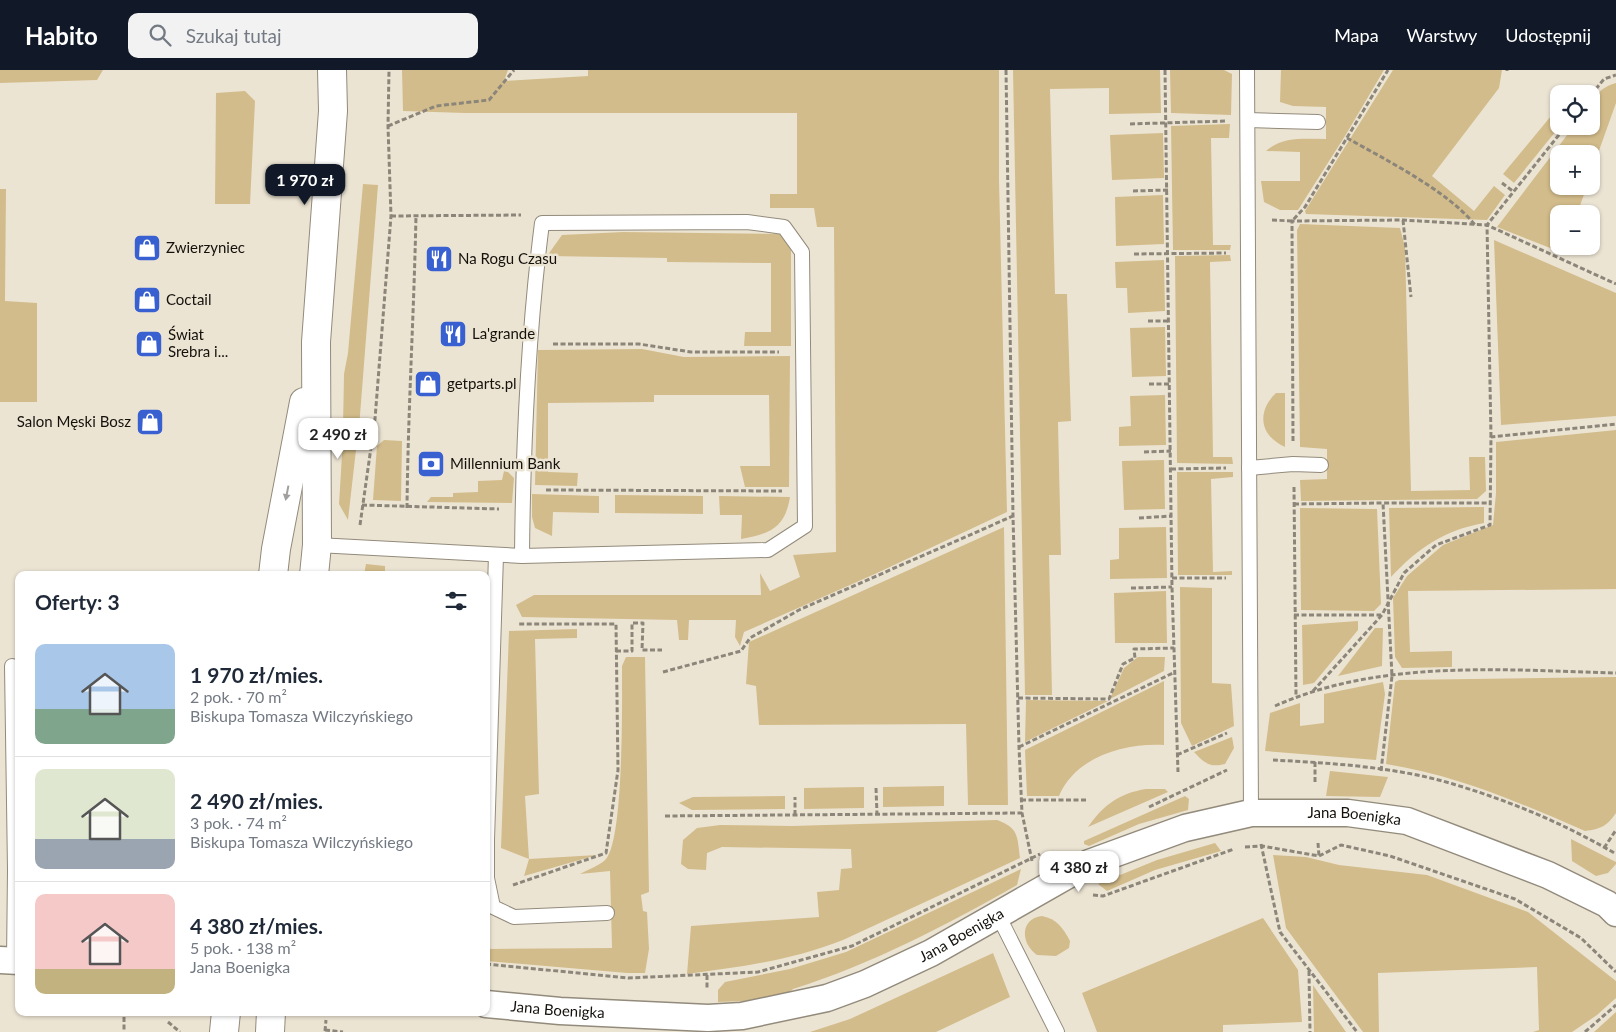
<!DOCTYPE html>
<html lang="pl">
<head>
<meta charset="utf-8">
<style>
	:root { --surface:#fff; --page:#f2f2f3; --text:#1f2937; --muted:#747a83; --line:#e0e1e3; --accent:#111827 }
	body { margin:0; font-family:Lato,sans-serif; background:var(--page); color:var(--text); height:100vh; display:flex; flex-direction:column; font-size:19px; white-space:nowrap }
	* { box-sizing:border-box; margin:0 }
	p { font-size:16px; color:var(--muted) }
	.icon { flex:none; width:28px; height:28px; fill:none; stroke:currentColor; stroke-width:2; stroke-linecap:round; stroke-linejoin:round }
	.map { position:relative; flex:1; overflow:hidden }
	.details { position:absolute; left:15px; top:501px; width:475px; height:445px; display:flex; flex-direction:column; background:var(--surface); border-radius:10px; box-shadow:0 1px 4px #0004 }
	.details>* { flex:none }
	.tools { position:absolute; left:1550px; top:15px; display:grid; gap:10px }
	.tools a { display:grid; place-items:center; width:50px; height:50px; border-radius:10px; background:var(--surface); box-shadow:0 1px 4px #0004; font-size:25px }
	.price { position:absolute; translate:-50% -42px; padding:0 11px; border-radius:10px; background:#fff; color:#222; font-size:16px; line-height:32px; filter:drop-shadow(0 1px 2px #0008) }
	.price::after { content:''; position:absolute; left:50%; top:30px; width:15px; height:11px; margin-left:-8px; background:inherit; clip-path:polygon(0 0,100% 0,50% 100%) }
	.price.on { background:var(--accent); color:#fff }
	ul { padding:0; list-style:none }
	li { display:flex; align-items:center; gap:15px; height:125px; padding:0 20px }
	li+li { border-top:1px solid var(--line) }
	li span { display:grid; place-items:center; flex:none; width:140px; height:100px; border-radius:10px; color:#555 }
	li>.icon { margin-inline-start:auto }
	span .icon { width:60px; height:60px; fill:#fffc; stroke-width:1 }
	li b { font-size:21px }
	h2 { display:flex; justify-content:space-between; align-items:center; height:60px; padding:0 20px; font-size:21px }
	header { display:flex; align-items:center; gap:30px; box-sizing:border-box; height:70px; padding:0 25px; background:var(--accent); color:#fff }
	header strong { font-size:24px }
	nav { display:flex; gap:28px; margin-inline-start:auto; font-size:18px }
	.search { width:350px; height:45px; background:var(--page); display:flex; align-items:center; gap:12px; box-sizing:border-box; padding:0 18px; border-radius:10px; color:var(--muted); font-size:19px }
	.map>svg:first-child { display:block }
	.green { fill:#d3bc8b }
	.lines { fill:none; stroke-linecap:round; stroke-linejoin:round }
	.service-casing { stroke:#928a7b; stroke-width:16 }
	.minor-casing { stroke:#928a7b; stroke-width:29 }
	.tertiary-casing { stroke:#928a7b; stroke-width:30 }
	.path { stroke:#8c867a; stroke-width:3; stroke-dasharray:5 2.5; stroke-linecap:butt }
	.service { stroke:#fff; stroke-width:14 }
	.minor { stroke:#fff; stroke-width:26 }
	.tertiary { stroke:#fff; stroke-width:28 }
	.oneway { fill:#a1a09e }
	.labels { text-anchor:middle; stroke-width:5; stroke-linejoin:round; paint-order:stroke }
	.poi-label { font-size:15px; fill:#14110c; stroke:#ece4d3; text-anchor:start }
	.street-label { font-size:15px; fill:#14110c; stroke:#ece4d3 }
</style>
</head>
<body>
<header>
<strong>Habito</strong>
<div class="search"><svg class="icon" aria-label="search" viewBox="0 0 24 24"><circle cx="10" cy="10" r="6"/><path d="M15 15l6 6"/></svg>Szukaj tutaj</div>
<nav><a>Mapa</a><a>Warstwy</a><a>Udostępnij</a></nav>
</header>
<div class="map">
<svg width="1616" height="962" viewBox="0 0 1616 962">
	<rect width="100%" height="100%" fill="#ece4d3"/>
	<!-- green -->
	<g class="green">
		<path d="M0 0H103L97 10 0 13Z"/>
		<path d="M402 0H508L504 11 588 6V0H999V110L1007 442 877 503 744 562 740 576 735 567 736 550H689L688 570H679L677 550 522 547 516 535 534 525H761L760 503 770 521 800 507 793 485 836 482 834 157H817L814 138H770V124H797V43H465L403 41Z"/>
		<path d="M1013 0H1160L1161 43 1109 44V18L1050 19 1055 224H1067L1071 351 1058 352 1061 485H1049L1052 625H1025Z"/>
		<path d="M1170 0H1224L1232 4 1231 45 1171 43Z"/>
		<path d="M1281 0H1384L1345 66 1298 140H1280L1264 132 1261 111H1300V82L1266 81C1283 66 1304 69 1326 69V37L1293 36 1280 32Z"/>
		<path d="M1393 0H1502L1499 18 1432 106 1474 141 1494 116 1505 125 1487 150 1306 144 1305 141Z"/>
		<path d="M1616 13V33L1591 103V84H1559V116H1587L1577 144H1559V176H1566L1563 183 1497 157 1574 56H1591C1591 35 1593 19 1616 13Z"/>
		<path d="M245 21 255 31 250 134H215L216 23Z"/>
		<path d="M1551 46 1560 56 1514 113 1503 104Z"/>
		<path d="M1230 54 1229 68H1211L1213 175H1231L1230 180H1173L1171 56Z"/>
		<path d="M1163 63 1164 108 1112 110 1110 65Z"/>
		<path d="M363 114 378 115 359 358 343 357 344 304 348 283Z"/>
		<path d="M0 119H6L5 231 37 233V332H0Z"/>
		<path d="M1163 125 1164 174 1116 176 1115 127Z"/>
		<path d="M1300 154 1400 158 1405 177 1411 421 1470 420 1469 387H1485L1486 421 1477 429 1301 431 1300 410 1327 409V379L1300 377 1297 160Z"/>
		<path d="M623 162 782 164 791 174V276H744L745 262H771V193L667 192V188L547 186 562 165Z"/>
		<path d="M1494 170 1616 223V346L1501 355Z"/>
		<path d="M1230 185 1231 191 1210 192 1213 387H1232L1233 394 1177 393 1175 186Z"/>
		<path d="M1164 190 1165 241 1128 243 1127 218H1116L1115 192Z"/>
		<path d="M1165 257 1166 306 1132 307 1130 258Z"/>
		<path d="M642 279 684 287 790 286 789 417H745L740 396H770L769 325H654V332L548 333V402L578 403 577 416 535 415 538 280Z"/>
		<path d="M1276 323H1285V377C1260 366 1256 342 1276 323Z"/>
		<path d="M1165 325 1166 375 1119 376V357L1131 356 1130 326Z"/>
		<path d="M1616 360V519L1408 521 1410 582 1452 581V597L1402 598 1395 587 1393 528 1407 506 1443 475 1493 455 1496 423V372Z"/>
		<path d="M343 369 357 371 348 450 339 434Z"/>
		<path d="M384 370 402 371 401 431 373 430 377 376Z"/>
		<path d="M1164 390 1165 439 1124 440 1122 391Z"/>
		<path d="M504 401 508 402 514 408 512 433 427 432 431 427H453V423L478 422V411L502 410Z"/>
		<path d="M1177 402H1233V407L1211 409 1213 502 1232 501V505H1178Z"/>
		<path d="M532 424 599 426V443L553 442 552 466 535 458 532 447Z"/>
		<path d="M615 425 703 426V444L615 443Z"/>
		<path d="M719 426 790 427C785 458 770 464 741 469L742 445H720Z"/>
		<path d="M1484 437V453C1445 460 1418 478 1391 507L1389 438Z"/>
		<path d="M1300 438 1377 439 1381 534 1374 541 1301 540Z"/>
		<path d="M1004 457 1008 735H968L966 654 759 655 756 616 746 614 749 572Z"/>
		<path d="M1166 457 1167 508 1110 509V490L1119 489V458Z"/>
		<path d="M366 494 385 496V505H364Z"/>
		<path d="M1180 517 1212 518V613L1231 614 1234 656 1192 676 1181 653Z"/>
		<path d="M1166 521 1167 573H1115L1114 523Z"/>
		<path d="M1358 551V560L1314 613 1303 615 1302 555Z"/>
		<path d="M1375 558H1383L1382 596 1338 606Z"/>
		<path d="M577 559V568L535 569 539 724 525 726 529 789 597 785 524 806 529 789 501 778 509 561Z"/>
		<path d="M626 587H645L649 822 641 825 643 841 647 842 649 879 645 903H627L486 891V879L612 878 610 801 580 804C587 800 601 795 606 789 624 768 622 629 622 596Z"/>
		<path d="M1138 587H1165L1164 601 1110 629 1124 598Z"/>
		<path d="M1616 607V743C1607 756 1601 759 1585 761 1518 732 1459 706 1386 694L1395 612 1399 610Z"/>
		<path d="M1164 611V675C1125 673 1076 686 1059 726H1027L1025 680Z"/>
		<path d="M1383 612 1385 624 1376 690 1265 681 1270 643 1300 633V656L1324 653V624Z"/>
		<path d="M1026 630 1108 631 1025 672Z"/>
		<path d="M1232 667 1234 678 1225 694C1210 698 1204 693 1194 682Z"/>
		<path d="M1330 701 1388 707 1380 727 1326 726Z"/>
		<path d="M944 716V736L883 737V717Z"/>
		<path d="M864 717V738L804 739V718Z"/>
		<path d="M1146 719H1165L1168 722 1088 757C1103 735 1120 723 1146 719Z"/>
		<path d="M785 726V739L692 740 679 733 693 727Z"/>
		<path d="M1185 726 1189 729 1188 740 1139 754 1089 776 1084 774V771Z"/>
		<path d="M997 750C1019 758 1017 766 1020 788L843 870C792 890 742 897 687 904L691 856 819 847 817 822 839 820 841 799 852 798 851 779 722 777 707 783 706 800 688 799 681 794 683 770 697 758 720 755 792 756Z"/>
		<path d="M1571 769 1616 792V794L1608 803 1596 806 1572 791Z"/>
		<path d="M1215 773 1221 781 1155 800 1107 821 1098 814 1157 790Z"/>
		<path d="M1273 785 1306 787 1339 795 1427 805 1528 842 1616 911V928L1597 945 1572 962H1533L1539 960 1537 897 1378 903 1379 962H1363L1286 858Z"/>
		<path d="M1021 799 1017 815C945 856 872 894 793 919L789 923 744 931 718 932V920L725 912 790 899 846 882Z"/>
		<path d="M1042 846C1057 849 1063 858 1070 871L1069 878 1056 886 1037 885C1021 874 1019 849 1042 846Z"/>
		<path d="M1263 848 1298 900 1302 952 1223 955V962H1097L1082 923Z"/>
		<path d="M993 883 1010 927 936 962H810L850 949Z"/>
		<path d="M1313 915 1317 921 1346 962H1314Z"/>
		<path d="M1616 942V962H1594Z"/>
	</g>
	<g class="lines">
		<!-- service casing -->
		<g class="service-casing">
			<g id="service">
				<path d="M1247 0 1251 743"/>
				<path d="M1248 50 1318 52"/>
				<path d="M1249 398 1293 394 1321 395"/>
				<path d="M317 475 522 486 768 480 805 456 802 182 784 157 747 152 542 153C528 263 523 375 522 486"/>
				<path d="M496 485 487 770V808L493 837 514 847 607 843"/>
				<path d="M12 596 15 800 14 891"/>
				<path d="M998 845 1057 962"/>
			</g>
		</g>
		<!-- minor casing -->
		<g class="minor-casing">
			<g id="minor">
				<path d="M0 890 19 891"/>
				<path id="s1" d="M486 934 560 941 708 948 742 946 827 928 865 914 931 883 1089 793 1185 758 1251 743H1348L1407 751 1548 805 1607 834 1616 843"/>
			</g>
		</g>
		<!-- tertiary casing -->
		<g class="tertiary-casing">
			<g id="tertiary">
				<path d="M273 505 276 479 304 332"/>
				<path d="M314 505 317 475 316 272 333 41 332 0"/>
				<path d="M224 962 226 942"/>
				<path d="M270 962 271 942"/>
			</g>
		</g>
		<!-- path -->
		<g class="path">
			<path d="M1006 0 1013 446 1019 677 1022 743 1032 791"/>
			<path d="M1165 0 1172 517 1178 702"/>
			<path d="M1507 1V0"/>
			<path d="M1591 25 1604 9 1616 5"/>
			<path d="M1130 54 1225 51"/>
			<path d="M388 56 436 36 489 30 514 0"/>
			<path d="M1347 68C1386 90 1448 121 1475 155"/>
			<path d="M1502 113 1514 122"/>
			<path d="M1133 121 1168 120"/>
			<path d="M391 146 521 145"/>
			<path d="M1272 150 1292 151 1305 137 1388 0"/>
			<path d="M1403 150 1411 227"/>
			<path d="M1134 184 1226 183"/>
			<path d="M1148 251H1170"/>
			<path d="M553 274H639L691 282H779"/>
			<path d="M1149 314H1170"/>
			<path d="M1491 367 1487 155 1566 56"/>
			<path d="M1293 371 1292 151 1403 150 1487 155 1616 214"/>
			<path d="M1144 382 1171 381"/>
			<path d="M1171 399 1226 398"/>
			<path d="M1294 417 1296 627"/>
			<path d="M546 420 782 421"/>
			<path d="M1294 434 1383 433"/>
			<path d="M362 435 499 439"/>
			<path d="M407 438C408 340 414 243 416 145"/>
			<path d="M1139 448 1172 446"/>
			<path d="M360 455 375 349 391 146 388 56 389 0"/>
			<path d="M1172 508H1226"/>
			<path d="M1131 518 1172 517"/>
			<path d="M1294 545H1381"/>
			<path d="M616 581H632V553H643L642 580H662"/>
			<path d="M663 602 741 581 750 568 799 540 1013 446"/>
			<path d="M1313 621 1382 545 1404 503 1436 475 1490 455 1491 367 1616 354"/>
			<path d="M1018 628 1109 629 1123 594 1135 588 1134 579 1174 578"/>
			<path d="M1275 636C1380 589 1503 600 1616 603"/>
			<path d="M1019 677 1175 602"/>
			<path d="M1177 685 1227 663"/>
			<path d="M1273 690C1331 693 1397 697 1453 714 1510 731 1565 754 1616 784"/>
			<path d="M1315 692V714"/>
			<path d="M1381 701 1392 606 1383 433H1490"/>
			<path d="M876 718 877 744"/>
			<path d="M1021 730H1087"/>
			<path d="M1149 737 1227 700"/>
			<path d="M795 745V727"/>
			<path d="M665 746 1022 743"/>
			<path d="M1318 773 1319 786"/>
			<path d="M1261 774 1280 862 1357 962"/>
			<path d="M1245 777 1262 776 1319 786 1341 775 1390 786 1515 829 1581 868 1616 902"/>
			<path d="M1604 778 1616 760"/>
			<path d="M513 815 606 783 618 700 616 554H517"/>
			<path d="M1093 825 1103 826 1234 779"/>
			<path d="M486 894 628 908 758 902 852 876 1040 784"/>
			<path d="M1309 901 1310 962"/>
			<path d="M707 905V920"/>
			<path d="M124 947V962"/>
			<path d="M168 952 180 962"/>
			<path d="M325 960 343 962"/>
			<path d="M325 961 326 950"/>
			<path d="M1585 962 1616 935"/>
		</g>
		<!-- service -->
		<use href="#service" class="service"/>
		<!-- minor -->
		<use href="#minor" class="minor"/>
		<!-- tertiary -->
		<use href="#tertiary" class="tertiary"/>
	</g>
	<!-- one-way arrows -->
	<defs><path id="oneway-solid" d="M-6-.8H1V-3.2L6.5 0L1 3.2V.8H-6Z" transform="scale(1.25)"/></defs>
	<use class="oneway" href="#oneway-solid" transform="translate(287 423) rotate(101)"/>
	<!-- icons -->
	<defs>
		<g id="shop-square" transform="scale(1.4375)"><rect x="-9" y="-9" width="18" height="18" rx="4" fill="#3860d1" stroke="#ece4d3"/><path d="M-5-2.5h2.3a2.7 3.5 0 0 1 5.4 0H5L5.5 6h-11ZM-1.5-2.5h3a1.5 2.3 0 0 0-3 0Z" fill="#fff"/></g>
		<g id="restaurant-square" transform="scale(1.4375)"><rect x="-9" y="-9" width="18" height="18" rx="4" fill="#3860d1" stroke="#ece4d3"/><path d="M-5-6h1v4h1v-4h1v4h1v-4h1v5L-1.5 .5V6h-2V.5L-5-1ZM5-6V6H3V1.5H1.5Q1.5-4 5-6Z" fill="#fff"/></g>
		<g id="bank-square" transform="scale(1.4375)"><rect x="-9" y="-9" width="18" height="18" rx="4" fill="#3860d1" stroke="#ece4d3"/><path d="M-6-4H6V4H-6ZM0-2.3a2.3 2.3 0 1 0 0 4.6a2.3 2.3 0 1 0 0-4.6Z" fill="#fff"/></g>
	</defs>
	<g fill-rule="evenodd">
		<use href="#shop-square" x="147" y="178"/>
		<use href="#restaurant-square" x="439" y="189"/>
		<use href="#shop-square" x="147" y="230"/>
		<use href="#restaurant-square" x="453" y="264"/>
		<use href="#shop-square" x="149" y="274"/>
		<use href="#shop-square" x="428" y="314"/>
		<use href="#shop-square" x="150" y="352"/>
		<use href="#bank-square" x="431" y="394"/>
	</g>
	<g class="labels">
		<!-- poi labels -->
		<g class="poi-label">
			<text x="166" y="183">Zwierzyniec</text>
			<text x="458" y="194">Na Rogu Czasu</text>
			<text x="166" y="235">Coctail</text>
			<text x="472" y="269">La'grande</text>
			<text x="168" y="270">Świat<tspan x="168" dy="17">Srebra i...</tspan></text>
			<text x="447" y="319">getparts.pl</text>
			<text x="131" y="357" text-anchor="end">Salon Męski Bosz</text>
			<text x="450" y="399">Millennium Bank</text>
		</g>
		<!-- street labels -->
		<g class="street-label">
			<text dy="5" stroke="none"><textPath href="#s1" startOffset="912">Jana Boenigka</textPath></text>
			<text dy="5" stroke="none"><textPath href="#s1" startOffset="492">Jana Boenigka</textPath></text>
			<text dy="5" stroke="none"><textPath href="#s1" startOffset="72">Jana Boenigka</textPath></text>
		</g>
	</g>
</svg>
<div class="tools">
<a><svg class="icon" aria-label="locate" viewBox="0 0 24 24"><circle cx="12" cy="12" r="6"/><path d="M12 2v4M12 18v4M2 12h4M18 12h4"/></svg></a>
<a>+</a>
<a>−</a>
</div>
<b class="price on" style="left:305px;top:136px">1 970 zł</b>
<b class="price" style="left:338px;top:390px">2 490 zł</b>
<b class="price" style="left:1079px;top:823px">4 380 zł</b>
<section class="details">
<h2>Oferty: 3<svg class="icon" aria-label="filters" viewBox="0 0 24 24"><path d="M4 7h16M4 17h16"/><circle cx="9" cy="7" r="2"/><circle cx="15" cy="17" r="2"/></svg></h2>
<ul>
<li><span style="background:linear-gradient(#a9c7e8 65%,#7fa58c 0)"><svg class="icon" aria-label="home" viewBox="0 0 24 24"><path d="M3 11l9-7 9 7M6 9v11h12V9"/></svg></span><div><b>1 970 zł/mies.</b><p>2 pok. · 70 m²</p><p>Biskupa Tomasza Wilczyńskiego</p></div></li>
<li><span style="background:linear-gradient(#dfe7d0 70%,#9aa5b1 0)"><svg class="icon" aria-label="home" viewBox="0 0 24 24"><path d="M3 11l9-7 9 7M6 9v11h12V9"/></svg></span><div><b>2 490 zł/mies.</b><p>3 pok. · 74 m²</p><p>Biskupa Tomasza Wilczyńskiego</p></div></li>
<li><span style="background:linear-gradient(#f6c9c9 75%,#c2b280 0)"><svg class="icon" aria-label="home" viewBox="0 0 24 24"><path d="M3 11l9-7 9 7M6 9v11h12V9"/></svg></span><div><b>4 380 zł/mies.</b><p>5 pok. · 138 m²</p><p>Jana Boenigka</p></div></li>
</ul>
</section>
</div>
</body>
</html>
